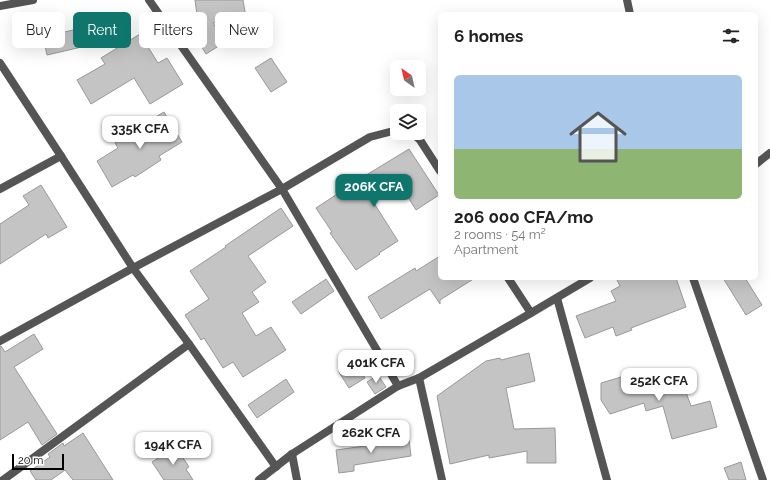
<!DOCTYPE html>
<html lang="en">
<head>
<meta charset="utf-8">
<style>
	:root { --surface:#fff; --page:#f6f6f6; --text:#222; --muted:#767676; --accent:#0f766e }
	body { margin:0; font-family:Raleway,sans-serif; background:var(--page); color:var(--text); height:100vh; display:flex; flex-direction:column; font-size:15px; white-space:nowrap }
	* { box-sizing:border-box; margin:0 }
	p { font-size:13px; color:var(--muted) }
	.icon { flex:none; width:22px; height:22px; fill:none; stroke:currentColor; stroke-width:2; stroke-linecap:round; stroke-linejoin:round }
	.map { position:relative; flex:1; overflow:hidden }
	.details { position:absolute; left:438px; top:12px; width:320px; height:268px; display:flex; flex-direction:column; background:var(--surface); border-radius:6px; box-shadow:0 4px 16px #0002 }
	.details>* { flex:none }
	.hud { position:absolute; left:12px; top:12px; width:366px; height:36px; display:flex; gap:8px }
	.needle { width:26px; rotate:326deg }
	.fabs { position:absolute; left:390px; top:60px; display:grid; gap:8px }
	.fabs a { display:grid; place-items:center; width:36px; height:36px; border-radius:6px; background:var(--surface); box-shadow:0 4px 16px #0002; font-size:20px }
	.scale { position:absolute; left:12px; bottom:10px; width:52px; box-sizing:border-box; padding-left:4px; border:2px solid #000; border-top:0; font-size:11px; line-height:14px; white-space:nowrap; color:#000; -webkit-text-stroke:3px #fff; paint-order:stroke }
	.price { position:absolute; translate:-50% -34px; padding:0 9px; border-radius:8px; background:#fff; color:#222; font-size:13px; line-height:26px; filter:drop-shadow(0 1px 2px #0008) }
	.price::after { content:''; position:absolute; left:50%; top:24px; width:12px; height:9px; margin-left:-6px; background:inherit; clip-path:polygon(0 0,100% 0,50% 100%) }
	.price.selected { background:var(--accent); color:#fff }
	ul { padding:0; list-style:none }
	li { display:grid; align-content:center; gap:8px; height:212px; padding:0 16px }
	li span { display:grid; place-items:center; height:124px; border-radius:6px; color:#555 }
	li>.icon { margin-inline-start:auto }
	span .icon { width:72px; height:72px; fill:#fffc; stroke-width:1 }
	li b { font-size:17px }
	h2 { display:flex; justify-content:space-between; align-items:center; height:48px; padding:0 16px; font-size:17px }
	.tag { padding:0 14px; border-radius:6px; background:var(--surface); box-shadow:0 4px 16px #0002; font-size:14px; line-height:36px }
	.tag.selected { background:var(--accent); color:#fff }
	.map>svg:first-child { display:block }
	.building { fill:#c4c4c4; stroke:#999 }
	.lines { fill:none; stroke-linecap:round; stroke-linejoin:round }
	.minor { stroke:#555; stroke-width:8 }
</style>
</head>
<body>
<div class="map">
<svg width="770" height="480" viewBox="0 0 770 480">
	<rect width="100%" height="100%" fill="#fff"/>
	<!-- building -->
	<g class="building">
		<path d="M195 0H243L246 18 213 23 225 42 206 54 197 39 200 37Z"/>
		<path d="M82 28 86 46 47 55 43 37Z"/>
		<path d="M140 34 158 63 167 58 183 84 150 104 134 78 91 104 77 80 105 64 101 58Z"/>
		<path d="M271 58 287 82 271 92 255 68Z"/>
		<path d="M164 112 182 142 159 156 161 160 135 177 133 175 112 187 97 161 118 148 115 143 128 135V133Z"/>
		<path d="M409 149 439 195 416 210 399 183 372 200 398 241 379 253 380 254 356 270 330 233 332 232 316 208 363 177Z"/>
		<path d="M41 185 67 227 48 238 46 234 0 264V224L29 205 23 196Z"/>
		<path d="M281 208 293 226 248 256 266 282 252 292 259 302 242 313 256 336 271 327 286 350 243 377 233 362 223 368 204 338 201 340 185 315 209 299 190 271 226 247 225 246Z"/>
		<path d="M440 256V278H475L440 300V304L430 289 381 319 368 297 415 268 416 271Z"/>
		<path d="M616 278H676L686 307 631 328 632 330 616 336 613 327 585 338 576 316 616 301 611 291 620 286Z"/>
		<path d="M723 278H745L762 305 746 315Z"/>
		<path d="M326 279 334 291 301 314 292 302Z"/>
		<path d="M34 334 43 349 14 367 57 434 42 445 28 422 0 440V346H1L5 352Z"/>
		<path d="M529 353 535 381 506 388 514 429 555 428 556 463H527V451L489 458V455L450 464 437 396 486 361 500 358 501 360Z"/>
		<path d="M355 361 365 378 349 388 339 372Z"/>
		<path d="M648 369 654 388 681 379 691 406 710 401 717 427 672 439 663 406 646 411 644 403 610 414 601 400V383Z"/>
		<path d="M378 375 386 387 375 394 367 382Z"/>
		<path d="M286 379 294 392 257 418 248 405Z"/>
		<path d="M83 433 113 480H73L65 470 51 480H36L30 471 50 457 48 454 63 443 64 446Z"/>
		<path d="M409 440 411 456 354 465V471L339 473 336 450Z"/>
		<path d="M176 447 189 467 186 469 193 480H164L152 462Z"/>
		<path d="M741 462 746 480H729L724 468Z"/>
	</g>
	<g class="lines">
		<!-- minor -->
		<g class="minor">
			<path d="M149 0 282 189 398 386"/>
			<path d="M627 0 630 14"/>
			<path d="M0 6 33 0"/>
			<path d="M0 63 61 156 133 268 189 344 276 467"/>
			<path d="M412 133 420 140 440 171"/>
			<path d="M756 164 770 153"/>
			<path d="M0 189 61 156"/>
			<path d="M508 278 531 313"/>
			<path d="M693 278 763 480"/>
			<path d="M557 298 607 480"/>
			<path d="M0 341 133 268 282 189 370 137 397 130"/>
			<path d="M419 378 442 480"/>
			<path d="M292 454 297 480"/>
			<path d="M3 480 189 344"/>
			<path d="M259 480 292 454 398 386 419 378 531 313 590 278"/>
		</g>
	</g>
</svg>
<div class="fabs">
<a><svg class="needle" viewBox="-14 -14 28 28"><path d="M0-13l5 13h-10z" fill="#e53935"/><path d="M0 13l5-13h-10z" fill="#767676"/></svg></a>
<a><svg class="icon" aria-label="layers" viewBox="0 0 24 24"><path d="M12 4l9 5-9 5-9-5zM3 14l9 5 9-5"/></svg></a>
</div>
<div class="scale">20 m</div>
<b class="price" style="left:140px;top:150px">335K CFA</b>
<b class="price selected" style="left:374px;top:208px">206K CFA</b>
<b class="price" style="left:376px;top:384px">401K CFA</b>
<b class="price" style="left:659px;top:402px">252K CFA</b>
<b class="price" style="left:371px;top:454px">262K CFA</b>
<b class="price" style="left:173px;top:466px">194K CFA</b>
<div class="hud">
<a class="tag">Buy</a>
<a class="tag selected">Rent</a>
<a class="tag">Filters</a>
<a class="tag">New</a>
</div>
<section class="details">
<h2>6 homes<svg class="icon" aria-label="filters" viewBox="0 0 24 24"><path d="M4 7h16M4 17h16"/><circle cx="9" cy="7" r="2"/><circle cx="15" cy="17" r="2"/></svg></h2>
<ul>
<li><span style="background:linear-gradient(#a9c7e8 60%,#8fb573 0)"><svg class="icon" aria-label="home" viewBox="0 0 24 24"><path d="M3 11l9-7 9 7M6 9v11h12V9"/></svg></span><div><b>206 000 CFA/mo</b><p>2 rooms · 54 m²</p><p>Apartment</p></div></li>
</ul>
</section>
</div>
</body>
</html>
